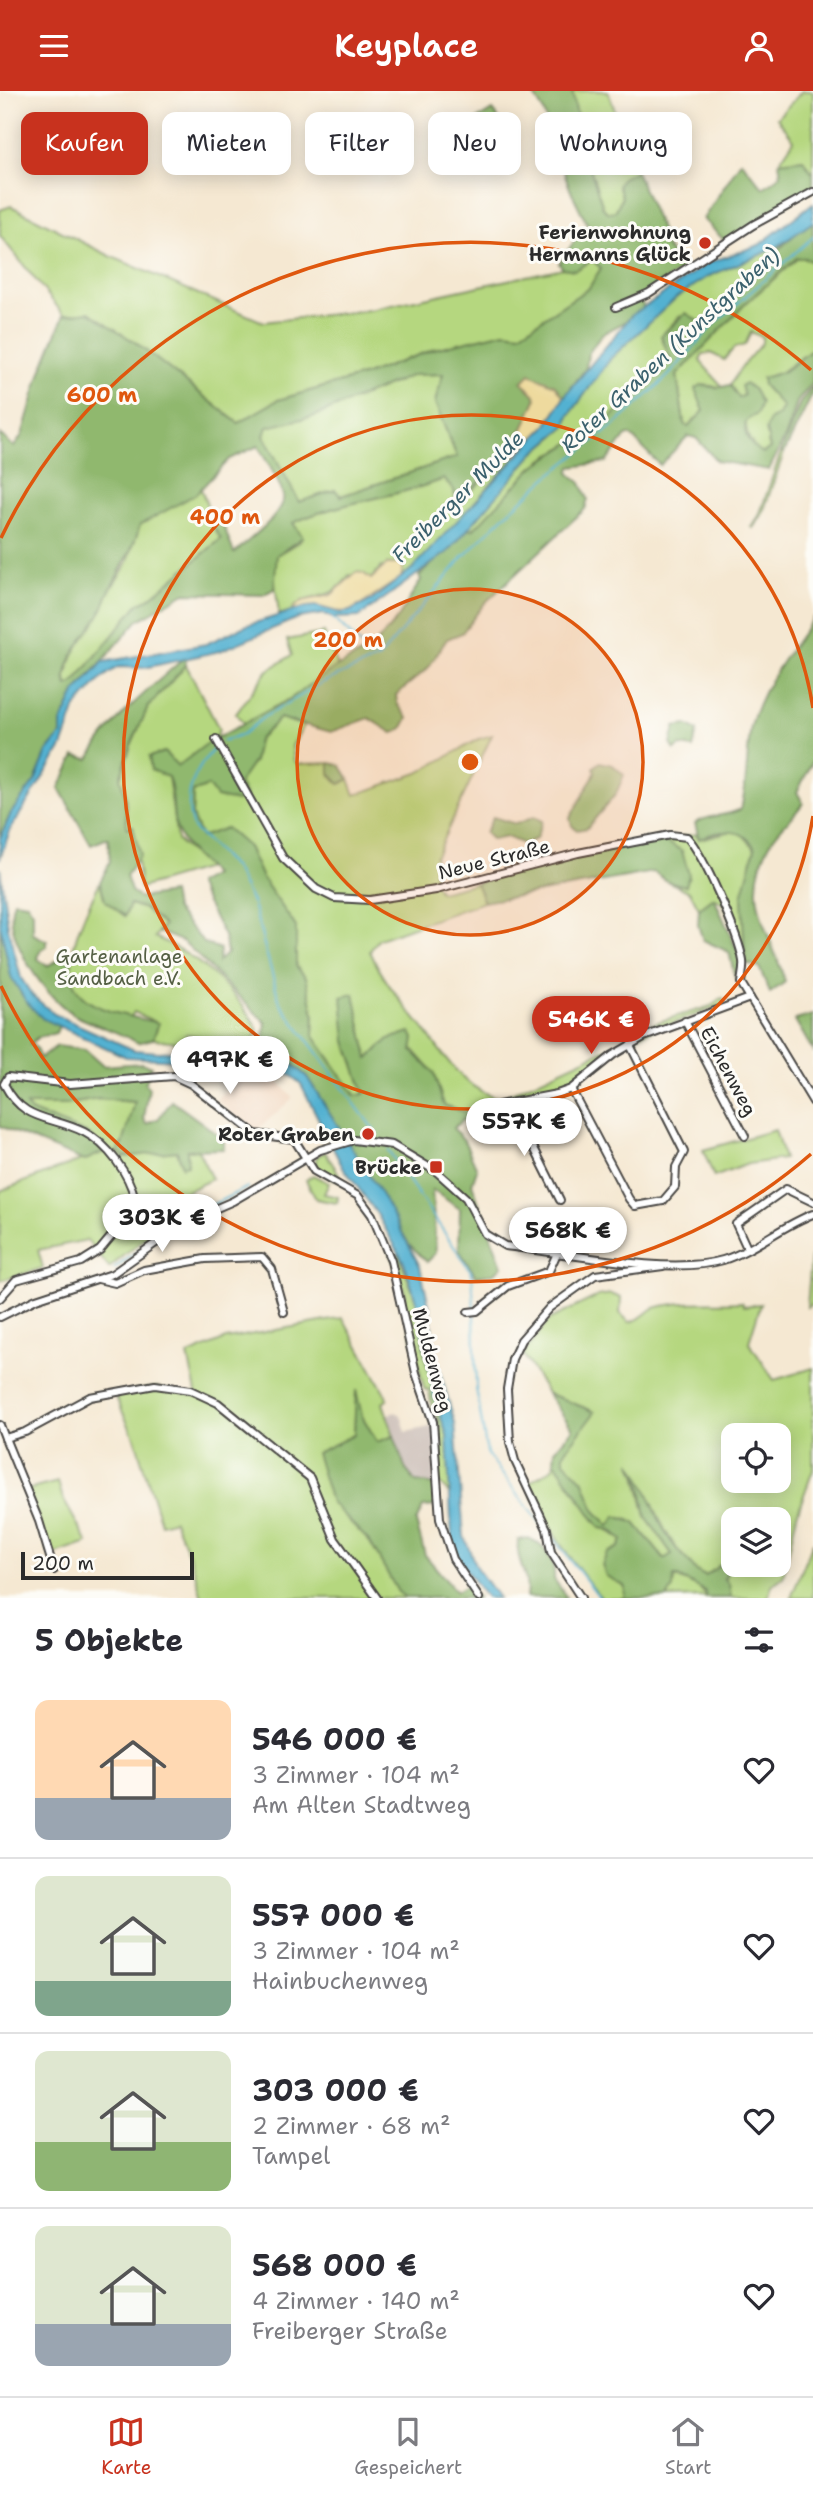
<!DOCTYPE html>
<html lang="de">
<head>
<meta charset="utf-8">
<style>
	:root { --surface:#fff; --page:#f7f7f7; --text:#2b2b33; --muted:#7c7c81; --line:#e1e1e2; --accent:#c8321e }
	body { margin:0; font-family:"Shantell Sans",sans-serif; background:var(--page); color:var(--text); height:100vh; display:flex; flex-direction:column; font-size:26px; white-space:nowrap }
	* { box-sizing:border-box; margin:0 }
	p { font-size:23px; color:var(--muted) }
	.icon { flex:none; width:38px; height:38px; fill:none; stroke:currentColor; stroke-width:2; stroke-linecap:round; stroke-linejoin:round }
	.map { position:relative; height:1507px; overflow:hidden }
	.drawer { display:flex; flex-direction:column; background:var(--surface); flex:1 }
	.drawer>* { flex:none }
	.hud { position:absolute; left:21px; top:21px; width:772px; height:63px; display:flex; gap:14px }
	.buttons { position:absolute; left:721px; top:1332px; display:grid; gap:14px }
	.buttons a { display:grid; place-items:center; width:70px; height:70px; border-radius:14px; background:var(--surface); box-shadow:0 4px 18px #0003; font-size:35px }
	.scale { position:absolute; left:21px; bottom:18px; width:173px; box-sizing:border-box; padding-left:7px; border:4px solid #2b2b2b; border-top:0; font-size:19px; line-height:24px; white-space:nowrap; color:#2b2b2b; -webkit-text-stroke:5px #fdfcf7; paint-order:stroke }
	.price { position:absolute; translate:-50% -60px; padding:0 16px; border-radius:24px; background:#fff; color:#222; font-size:23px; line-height:46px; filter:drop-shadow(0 2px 4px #0008) }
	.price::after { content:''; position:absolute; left:50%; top:42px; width:21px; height:16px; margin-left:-10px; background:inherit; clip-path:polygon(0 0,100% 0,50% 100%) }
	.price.selected { background:var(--accent); color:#fff }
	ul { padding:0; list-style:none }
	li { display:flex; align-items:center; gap:21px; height:175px; padding:0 35px }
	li+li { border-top:2px solid var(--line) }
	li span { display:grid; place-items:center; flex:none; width:196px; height:140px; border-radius:14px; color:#555 }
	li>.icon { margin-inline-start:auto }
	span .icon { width:84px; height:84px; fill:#fffc; stroke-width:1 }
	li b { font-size:30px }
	h2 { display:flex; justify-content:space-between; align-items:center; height:84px; padding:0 35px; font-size:30px }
	.pill { padding:0 24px; border-radius:14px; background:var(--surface); box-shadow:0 4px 18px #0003; font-size:24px; line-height:63px }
	.pill.selected { background:var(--accent); color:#fff }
	header { display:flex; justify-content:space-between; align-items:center; height:91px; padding:0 35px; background:var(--accent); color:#fff; font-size:32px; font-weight:600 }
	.dock { display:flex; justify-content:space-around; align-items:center; height:98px; border-top:2px solid var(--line); background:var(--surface); font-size:19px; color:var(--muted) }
	.dock a { display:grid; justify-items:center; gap:4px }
	.dock .selected { color:var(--accent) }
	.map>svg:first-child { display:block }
	.built { fill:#f1d5bd }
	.industrial { fill:#cec1ba }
	.green { fill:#b5d77f; stroke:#708155; stroke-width:2; fill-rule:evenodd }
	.forest { fill:#90b86e; stroke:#5e724c; stroke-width:2; fill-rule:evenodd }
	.sand { fill:#eeda9e; stroke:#8c8264; stroke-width:2 }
	.water { fill:#52b1d1; stroke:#3e6e7e; stroke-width:2 }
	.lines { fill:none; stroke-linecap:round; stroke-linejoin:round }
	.stream { stroke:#52b1d1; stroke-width:2 }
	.minor-casing { stroke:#494744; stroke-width:10 }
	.minor { stroke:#fff; stroke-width:6 }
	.ring { fill:none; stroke:#df570e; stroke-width:3.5 }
	.poi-dot { fill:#c8321e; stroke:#fdfcf7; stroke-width:2.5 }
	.labels { text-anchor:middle; stroke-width:6; stroke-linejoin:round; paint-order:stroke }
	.poi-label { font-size:19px; font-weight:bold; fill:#2b2b2b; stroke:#fdfcf7; text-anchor:end }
	.street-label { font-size:19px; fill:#2b2b2b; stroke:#fdfcf7 }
	.park-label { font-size:19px; fill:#545f44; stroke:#fdfcf7 }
	.water-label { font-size:21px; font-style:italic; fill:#3b616d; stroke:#fdfcf7 }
	.centre { fill:#df570e; stroke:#fdfcf7; stroke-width:3.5 }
	.ring-label { font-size:21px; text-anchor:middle; font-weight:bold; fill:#df570e; stroke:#fdfcf7; stroke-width:6; stroke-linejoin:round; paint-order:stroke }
</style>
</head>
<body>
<header><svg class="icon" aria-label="menu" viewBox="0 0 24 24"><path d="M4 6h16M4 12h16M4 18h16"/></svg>Keyplace<svg class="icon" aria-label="person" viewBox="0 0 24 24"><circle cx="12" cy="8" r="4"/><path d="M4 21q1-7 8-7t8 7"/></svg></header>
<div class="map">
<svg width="813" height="1507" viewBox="0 0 813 1507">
	<rect width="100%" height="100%" fill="#fdfcf7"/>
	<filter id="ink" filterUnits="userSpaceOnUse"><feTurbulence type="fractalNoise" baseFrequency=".0143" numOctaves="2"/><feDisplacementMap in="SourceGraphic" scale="14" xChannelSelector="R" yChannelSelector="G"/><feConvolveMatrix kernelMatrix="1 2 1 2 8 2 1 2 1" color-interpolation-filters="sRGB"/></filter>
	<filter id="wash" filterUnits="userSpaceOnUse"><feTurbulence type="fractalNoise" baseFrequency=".00686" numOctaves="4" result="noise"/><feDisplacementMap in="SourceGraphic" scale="28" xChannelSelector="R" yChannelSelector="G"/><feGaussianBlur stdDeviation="1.57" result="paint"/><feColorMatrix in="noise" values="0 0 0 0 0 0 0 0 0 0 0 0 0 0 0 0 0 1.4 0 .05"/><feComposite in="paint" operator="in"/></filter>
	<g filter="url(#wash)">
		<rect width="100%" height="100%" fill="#f5e8d2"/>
		<!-- built -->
		<path class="built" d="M249 978 277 989 293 1007 255 1041 217 1009Z"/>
		<!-- industrial -->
		<path class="industrial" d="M395 1321 401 1324 406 1341 430 1336 433 1323H436L442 1352 435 1394 416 1391 406 1379 387 1324Z"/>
		<!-- green -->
		<g class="green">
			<path d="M572 0H608L636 80 622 87V106L615 121 609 122 603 117 583 55Z"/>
			<path d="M802 0H813V83L803 68 779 71 794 49 777 27Z"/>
			<path d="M11 115 110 165 263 231 369 219 563 177 575 179 592 169 601 177 589 197 520 243 505 241 434 258 366 284 278 309 238 332 136 252 89 221 64 224 0 145V119Z"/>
			<path d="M795 143 707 227 700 231 680 225 661 245 670 267C647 292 624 318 596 337 576 351 550 360 532 377 516 391 488 437 467 439L532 364 566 336 569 325 611 267 677 206 709 185 774 158Z"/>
			<path d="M798 167H805L813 172V258L763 294 783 316 768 352 770 357 763 362C740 349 747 327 744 304L739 307 730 294 742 275 762 252V246L751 241 745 254 734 257 724 269 711 262 703 263 700 270 723 296 701 294 696 298 704 320 688 336 684 333 677 284 746 212Z"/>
			<path d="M443 283 435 312 457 366 341 405 335 399 299 412 264 345 266 336 315 324 413 284Z"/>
			<path d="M513 359 514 366 507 375 427 465 401 487V482L381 476 371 488 349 484C331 512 314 500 293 517L294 519 279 524C277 503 272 485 277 464L300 450 293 432C340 410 395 407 444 388L454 399 457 414Z"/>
			<path d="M781 361 784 362 762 424 753 437 751 436 759 425Z"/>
			<path d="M201 398 210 422 207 426 221 448 149 508 139 512 73 594 67 595 66 586 75 556 100 522 108 502 127 473 140 434Z"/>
			<path d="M324 542 338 575 290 608 244 633 236 623 267 580 292 564 287 549Z"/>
			<path d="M186 574 219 638 216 647 168 686 177 749 207 777 140 797 137 768 139 762 133 735 127 737 125 703 120 688 131 654 148 616Z"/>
			<path d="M280 627 304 635 292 655 294 670 299 673 330 672V683L340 693 349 688 355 704 418 682 479 648 492 644 435 766 434 792 440 801 476 792 484 811 379 848 370 860C383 890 402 911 422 936 444 963 464 1001 501 1007L626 949 648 934 711 915 723 907 724 914 639 944 557 1000 498 1011 470 1023 444 1014 433 981 411 956H380L368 969 354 903 346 950 364 1003 356 1005 313 944 314 924 306 886 296 876V836L262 787 248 756 201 747 192 725 193 701 208 695 215 702 238 692 254 670 258 649Z"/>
			<path d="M732 740 742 743 755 757 743 856 723 813 714 807 699 818 690 801 667 790 678 794 682 760 664 749 696 743 699 748Z"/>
			<path d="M100 791 105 810 125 825 130 813 145 818 165 835 155 846C195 863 238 900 258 939L254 949 242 953 187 943 177 951 153 948 158 932 134 921 126 933C109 924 88 916 76 900 58 875 88 815 100 791Z"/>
			<path d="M98 1008 136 1011 123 1053V1065L177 1060 182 1075 187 1059 197 1057 212 1088 177 1105 182 1124 142 1150 109 1177 87 1149 38 1159 43 1177 0 1190V1100L107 1059 30 1020 26 1014H65Z"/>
			<path d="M775 1039 784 1068 748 1073 714 1086 703 1059Z"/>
			<path d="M325 1061 346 1094 324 1083 315 1073 317 1065Z"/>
			<path d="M313 1084 329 1092 324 1103 338 1106 337 1112 316 1108 306 1089Z"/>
			<path d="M390 1162 399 1164 417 1213 425 1267 447 1344 450 1403 439 1392 437 1354 442 1352 437 1324 433 1323 429 1300 424 1298 403 1209 406 1204Z"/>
			<path d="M811 1166H813V1213L807 1216Z"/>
			<path d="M611 1203 621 1207 620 1222 629 1231C642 1230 645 1219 658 1216 686 1209 714 1213 742 1211L744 1215 761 1213 749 1251 774 1289 813 1277V1379L797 1423 783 1486 772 1494 768 1507H731L721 1473 706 1485C695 1482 693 1475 686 1468 661 1444 656 1411 636 1384L646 1426 672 1463 664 1468 635 1432 625 1427 609 1435 594 1419 584 1391 564 1371V1362L593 1320 547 1302 523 1263 550 1228 598 1205ZM733 1344H779V1390H733ZM733 1428H779V1474H733Z"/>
			<path d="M343 1227 388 1308 383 1312 394 1345 377 1351 362 1325 356 1303 354 1344 317 1362 331 1411 370 1451 398 1500 406 1507H202L192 1471 174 1429 161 1433 135 1348 114 1302 157 1296 197 1305 188 1264 226 1248Z"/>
			<path d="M554 1370 576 1398 579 1408 590 1417 593 1429 622 1449C617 1462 619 1487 626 1499L624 1507H602L597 1502C570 1468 545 1434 527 1393L553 1377Z"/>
			<path d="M58 1391 63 1408 88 1452 50 1465 27 1399Z"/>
			<path d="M813 1451V1507H791Z"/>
			<path d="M674 1486 698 1495 707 1506 667 1507 673 1497Z"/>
		</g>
		<!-- forest -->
		<g class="forest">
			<path d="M531 0H572L583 55 603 117 609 122 615 121 622 106 618 94 622 87 636 80 665 148 663 152 684 178 639 206 644 216 623 232 602 243 588 263 586 277 564 306 555 294 522 291 535 304 536 309 523 338 512 351 513 359 456 414 454 399 444 388C395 407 340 410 293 432L303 446 277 464 274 498 263 504 185 502 137 530 75 602 61 632V644L47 661 35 690 11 722 0 747V343L14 356 22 344 41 280 64 224 89 221 136 252 238 332 278 309 366 284 434 258 505 241 520 243 589 197 601 177 592 169 575 179 563 177 559 172 576 148 590 139 570 98 543 19ZM443 283 435 312 457 366 341 405 335 399 299 411 264 345 267 336 315 325 413 284ZM258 355C266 370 280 389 283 405 287 421 245 452 234 462L224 436 210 422 207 425 221 448 149 508 139 512 73 593 67 595C59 572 89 542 100 523 103 517 105 509 108 503 119 479 133 461 140 434L196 403 229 368Z"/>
			<path d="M492 19C504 33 517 57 508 76L485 78 482 63 468 45 476 29Z"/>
			<path d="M803 68 813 83V99L724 149 703 128 741 70 763 97 781 84 779 71Z"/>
			<path d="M813 131V172L805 167H797L746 212 677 284 684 333 688 336 704 320 695 298 701 294 717 297 730 294 739 307 744 304 741 295 745 292 754 299 761 312 757 323 747 329C741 343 751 355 763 362L770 357 766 339 770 328 779 324 783 316 763 294 762 287 783 281 813 258V291L797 311 787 342 769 379 717 370 696 347 688 345 660 374 630 344 626 345 606 371 571 376 569 382 581 392 588 408 585 418 485 512 462 542 447 548 428 577 396 604 397 612 408 627 402 638 393 642 369 627 331 641 280 627 258 649 254 670 239 692 246 705 237 710 216 706 208 695 193 701 192 725 201 746 226 737 248 756 262 787 296 836V875L306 886 314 924 313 944 355 1005 364 1003 346 950 342 906 354 903 368 968 389 948 410 941 414 947 412 960 433 981 444 1014 470 1023 453 1037 464 1049 477 1078 472 1093 502 1175 495 1182 476 1185 459 1159 460 1118 432 1099 436 1162 427 1171 409 1153 307 986 289 970 262 957 260 952 264 946 266 932 184 851 159 841 164 834 145 818 130 813 125 825 105 810 100 791 110 771 108 747 91 754 59 697 75 665 89 668C111 628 151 597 185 566L186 574 148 616 131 654 120 687 125 703 127 737 133 735 140 764 126 785 131 800 139 807 172 802 175 818 204 852 220 858 218 871 227 862 224 845 197 793 213 784C199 768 183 757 176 736 171 720 175 702 168 686L151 679 149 666 164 661 178 675 209 651 290 608 334 577 372 557 398 527 421 489 419 485 467 439 474 438 533 376 611 326 670 267 661 245 686 222 700 231 707 227 795 143Z"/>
			<path d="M813 295V302L784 362 781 361 800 312Z"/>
			<path d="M813 527V670L797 701 803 712C795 725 781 735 772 749 738 805 770 838 785 891L770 902 759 876 745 872 742 806 755 757C744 735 718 739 699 748L695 732C709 723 726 726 741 718 748 691 746 663 751 636 760 597 791 559 813 527Z"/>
			<path d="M687 634 697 640 693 657 680 655 675 659 671 653 675 636Z"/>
			<path d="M600 671 613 674 624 684 616 703 587 737 577 739 572 735 570 727 595 682 594 676Z"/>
			<path d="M330 672 340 674 349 688 340 693 330 683Z"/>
			<path d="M493 726 516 733 534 726 542 730 536 748 523 753 507 746 492 749 485 742Z"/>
			<path d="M664 749 682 760 689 784 686 795 667 790 654 781 484 811 476 792 592 762Z"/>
			<path d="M714 807 742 870 735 887 729 861 703 849 698 834 699 818Z"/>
			<path d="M14 810 27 812 33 821V843L47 850V856L40 860 38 868 47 875 60 868 72 870C63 919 124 923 159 932L153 948 138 952C119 941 98 935 78 926 48 911 0 845 14 810Z"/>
			<path d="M0 834C9 877 16 915 59 935L56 942 37 947 30 953 35 956 40 967 57 955 85 959 103 975 141 972 152 975 145 993 149 997 144 1028 147 1033 158 1028 172 1010 224 1048V1058L187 1059 188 1074 182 1075 177 1060 124 1066 117 1060 123 1053 135 1011 98 1008 65 1014H26L30 1020 86 1042 108 1059 84 1070 0 1035Z"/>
			<path d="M813 924V960L795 929Z"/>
			<path d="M356 1299 362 1325 377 1351 394 1345 406 1379 416 1391 435 1394 436 1415 423 1416 416 1431 425 1464 456 1501 466 1495 477 1507H406L398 1501 370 1451 331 1411 316 1362 354 1344Z"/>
			<path d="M547 1302 595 1321 564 1362V1370L584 1391 594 1419 609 1435 616 1425 635 1432 664 1468 672 1463 646 1426 640 1392 631 1371C653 1402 657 1441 685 1467 693 1475 695 1482 706 1485L721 1473 727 1474 729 1479 724 1488 729 1493 731 1507H706L705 1500 678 1486H674L673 1497 667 1507H624L625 1495 606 1485 602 1474 607 1462 619 1456 622 1449 611 1439 600 1437 554 1370 555 1359 573 1338Z"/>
			<path d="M528 1447C544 1453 556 1470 554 1488L567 1507 526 1506C530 1485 515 1470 518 1449Z"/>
		</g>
		<!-- sand -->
		<g class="sand">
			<path d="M530 283 555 294 564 306 547 334 514 366 512 351 523 338 536 309 535 304 522 291Z"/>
			<path d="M387 473H404L401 487 350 520C331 524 318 513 294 519L293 517 302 510 331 504 356 481 363 482 371 488Z"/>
		</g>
		<!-- water -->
		<g class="water">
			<path d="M813 112V131L774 158 709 185 677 206 611 267 569 325 566 335 532 364 449 460 359 526 333 527 324 523 298 527 220 560 144 577 118 576 102 587 76 616 62 656 10 739 0 768V747L11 722 35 690 47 661 61 644V632L75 602 103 571 206 553 245 535 306 516 316 515 341 522 350 520 372 509 413 477 547 334 564 306 631 225 708 172 759 154Z"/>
			<path d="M0 777 8 837 21 887 32 904 54 923 134 959 159 961 201 958 246 965 274 964 289 970 307 986 386 1111 420 1175 430 1218 435 1264 455 1332 464 1445 476 1476 498 1507H486L461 1472 452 1449 447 1344 434 1307 417 1213 404 1171 377 1123 341 1073 301 993 279 975 126 966 43 928 27 912 11 886 0 834Z"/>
		</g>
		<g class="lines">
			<!-- stream -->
			<g class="stream">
				<path d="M333 527 364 557 379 567"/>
				<path d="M223 650 243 643 264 626 326 590 379 567 465 464 501 428 551 383 617 332 668 285 713 234 813 146"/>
				<path d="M216 655C194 680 182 702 193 737L235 778 253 813 280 912 377 1043"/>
				<path d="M388 1059 472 1182 474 1217"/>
				<path d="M114 1178 176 1132 248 1096"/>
				<path d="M474 1222 476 1297 487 1363 544 1438"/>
				<path d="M552 1446 600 1507"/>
			</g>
		</g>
	</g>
	<g filter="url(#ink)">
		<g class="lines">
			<!-- minor casing -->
			<g class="minor-casing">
				<g id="minor">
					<path d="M616 216 649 202 753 134 813 101"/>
					<path d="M216 648 283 767 316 798 334 807 370 809 436 799 578 762 670 744 687 746C704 764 739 845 743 870 744 877 742 884 741 892L813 1011"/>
					<path d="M685 930 745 1045"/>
					<path d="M571 998 629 1108 635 1115 663 1110 675 1096 676 1076 684 1061 630 954"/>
					<path d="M512 1013 560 1109"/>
					<path d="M499 1014 557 1003 571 998 613 964 644 946 750 907"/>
					<path d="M747 1157 736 1133 786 1098 813 1111"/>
					<path d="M98 1188 115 1192 144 1179 205 1168 262 1166 272 1178 284 1221"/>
					<path d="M0 1207 16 1189 81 1171 100 1159 120 1135 135 1108C129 1083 108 1053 84 1041 50 1024 24 1032 4 993L8 986 70 993 174 985 191 993 255 1043 294 1048 314 1080 358 1105 372 1124 391 1170 416 1282 433 1331 440 1428 453 1468 479 1507"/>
					<path d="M468 1221 477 1220 508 1195 549 1180 558 1160"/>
					<path d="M0 1226 36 1208 112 1183 187 1130 233 1110 320 1059 354 1049 392 1054 437 1081 466 1107 485 1143 505 1155C563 1161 669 1185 723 1169 755 1159 781 1135 813 1123"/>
					<path d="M0 1334 5 1347 25 1341 90 1306 155 1294 190 1299 218 1312 310 1387 335 1448 377 1507"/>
					<path d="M5 1347 39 1430 54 1479"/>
					<path d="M581 1507 551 1461 547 1438 515 1370 510 1351 507 1298 512 1268 521 1249 549 1217 595 1184 663 1175"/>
				</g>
			</g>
			<!-- minor -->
			<use href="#minor" class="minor"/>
		</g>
	</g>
	<!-- distance rings -->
	<circle cx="470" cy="671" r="173" fill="#df570e" fill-opacity=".12"/>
	<g class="ring">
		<circle cx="470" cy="671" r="173"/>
		<path d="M813 725A347 347 0 1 1 813 617"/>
		<path d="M811 1063A520 520 0 0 1 1 895M1 447A520 520 0 0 1 811 279"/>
	</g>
	<!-- markers -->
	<g class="poi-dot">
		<circle cx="705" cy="152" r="7"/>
		<circle cx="368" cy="1043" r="7"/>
		<rect x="429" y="1069" width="14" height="14" rx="3.5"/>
	</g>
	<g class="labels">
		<!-- poi labels -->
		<g class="poi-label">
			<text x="691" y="148">Ferienwohnung<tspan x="691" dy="22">Hermanns Glück</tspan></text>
			<text x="354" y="1050">Roter Graben</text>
			<text x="422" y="1083">Brücke</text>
		</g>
		<!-- street labels -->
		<g class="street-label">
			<text transform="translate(494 768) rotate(-14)" y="7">Neue Straße</text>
			<text transform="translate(729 980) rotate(62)" y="7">Eichenweg</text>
			<text transform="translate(433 1269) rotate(75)" y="7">Muldenweg</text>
		</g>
		<!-- park labels -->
		<g class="park-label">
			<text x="119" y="872">Gartenanlage<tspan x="119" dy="22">Sandbach e.V.</tspan></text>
		</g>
		<!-- water labels -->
		<g class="water-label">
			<text transform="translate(670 259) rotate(-43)" y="7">Roter Graben (Kunstgraben)</text>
			<text transform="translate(458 406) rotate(-45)" y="7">Freiberger Mulde</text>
		</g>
	</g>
	<circle cx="470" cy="671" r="10" class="centre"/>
	<g class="ring-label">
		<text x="102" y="311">600 m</text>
		<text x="225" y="433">400 m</text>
		<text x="348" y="556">200 m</text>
	</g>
</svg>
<div class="buttons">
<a><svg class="icon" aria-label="locate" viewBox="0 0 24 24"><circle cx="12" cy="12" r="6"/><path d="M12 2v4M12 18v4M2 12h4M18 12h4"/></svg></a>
<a><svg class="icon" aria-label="layers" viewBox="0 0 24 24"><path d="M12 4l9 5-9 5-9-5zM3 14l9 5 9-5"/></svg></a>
</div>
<div class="scale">200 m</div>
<b class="price selected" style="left:591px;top:965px">546K €</b>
<b class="price" style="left:230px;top:1005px">497K €</b>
<b class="price" style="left:524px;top:1067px">557K €</b>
<b class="price" style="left:162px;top:1163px">303K €</b>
<b class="price" style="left:568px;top:1176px">568K €</b>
<div class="hud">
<a class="pill selected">Kaufen</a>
<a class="pill">Mieten</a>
<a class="pill">Filter</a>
<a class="pill">Neu</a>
<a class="pill">Wohnung</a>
</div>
</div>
<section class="drawer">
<h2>5 Objekte<svg class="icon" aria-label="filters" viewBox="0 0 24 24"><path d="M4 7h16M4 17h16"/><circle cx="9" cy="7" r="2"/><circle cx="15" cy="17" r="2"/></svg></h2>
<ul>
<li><span style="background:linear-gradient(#ffd9b3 70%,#9aa5b1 0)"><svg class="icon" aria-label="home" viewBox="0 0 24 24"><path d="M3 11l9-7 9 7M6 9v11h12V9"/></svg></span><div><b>546 000 €</b><p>3 Zimmer · 104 m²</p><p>Am Alten Stadtweg</p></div><svg class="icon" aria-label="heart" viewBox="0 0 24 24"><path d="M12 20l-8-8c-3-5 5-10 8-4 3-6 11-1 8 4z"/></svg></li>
<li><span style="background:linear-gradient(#dfe7d0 75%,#7fa58c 0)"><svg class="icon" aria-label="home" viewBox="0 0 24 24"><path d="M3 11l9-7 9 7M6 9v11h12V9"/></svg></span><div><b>557 000 €</b><p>3 Zimmer · 104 m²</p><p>Hainbuchenweg</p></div><svg class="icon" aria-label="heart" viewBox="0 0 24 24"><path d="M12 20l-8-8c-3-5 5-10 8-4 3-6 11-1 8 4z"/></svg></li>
<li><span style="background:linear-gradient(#dfe7d0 65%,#8fb573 0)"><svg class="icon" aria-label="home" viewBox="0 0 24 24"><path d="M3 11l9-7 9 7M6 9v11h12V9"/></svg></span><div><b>303 000 €</b><p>2 Zimmer · 68 m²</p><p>Tampel</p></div><svg class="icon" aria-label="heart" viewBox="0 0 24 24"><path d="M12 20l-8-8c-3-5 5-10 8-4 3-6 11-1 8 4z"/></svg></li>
<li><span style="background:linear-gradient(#dfe7d0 70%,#9aa5b1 0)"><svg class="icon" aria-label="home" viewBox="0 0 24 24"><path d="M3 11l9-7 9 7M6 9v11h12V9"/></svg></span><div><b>568 000 €</b><p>4 Zimmer · 140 m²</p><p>Freiberger Straße</p></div><svg class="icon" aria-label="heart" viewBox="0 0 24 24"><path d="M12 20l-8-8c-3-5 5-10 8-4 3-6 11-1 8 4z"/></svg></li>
</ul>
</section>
<nav class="dock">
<a class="selected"><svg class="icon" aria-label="map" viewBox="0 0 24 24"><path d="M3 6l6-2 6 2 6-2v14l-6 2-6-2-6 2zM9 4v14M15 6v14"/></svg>Karte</a>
<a><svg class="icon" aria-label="saved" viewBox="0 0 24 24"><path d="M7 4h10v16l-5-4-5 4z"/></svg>Gespeichert</a>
<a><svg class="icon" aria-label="home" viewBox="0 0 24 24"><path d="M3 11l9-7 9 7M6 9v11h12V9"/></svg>Start</a>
</nav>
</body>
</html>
